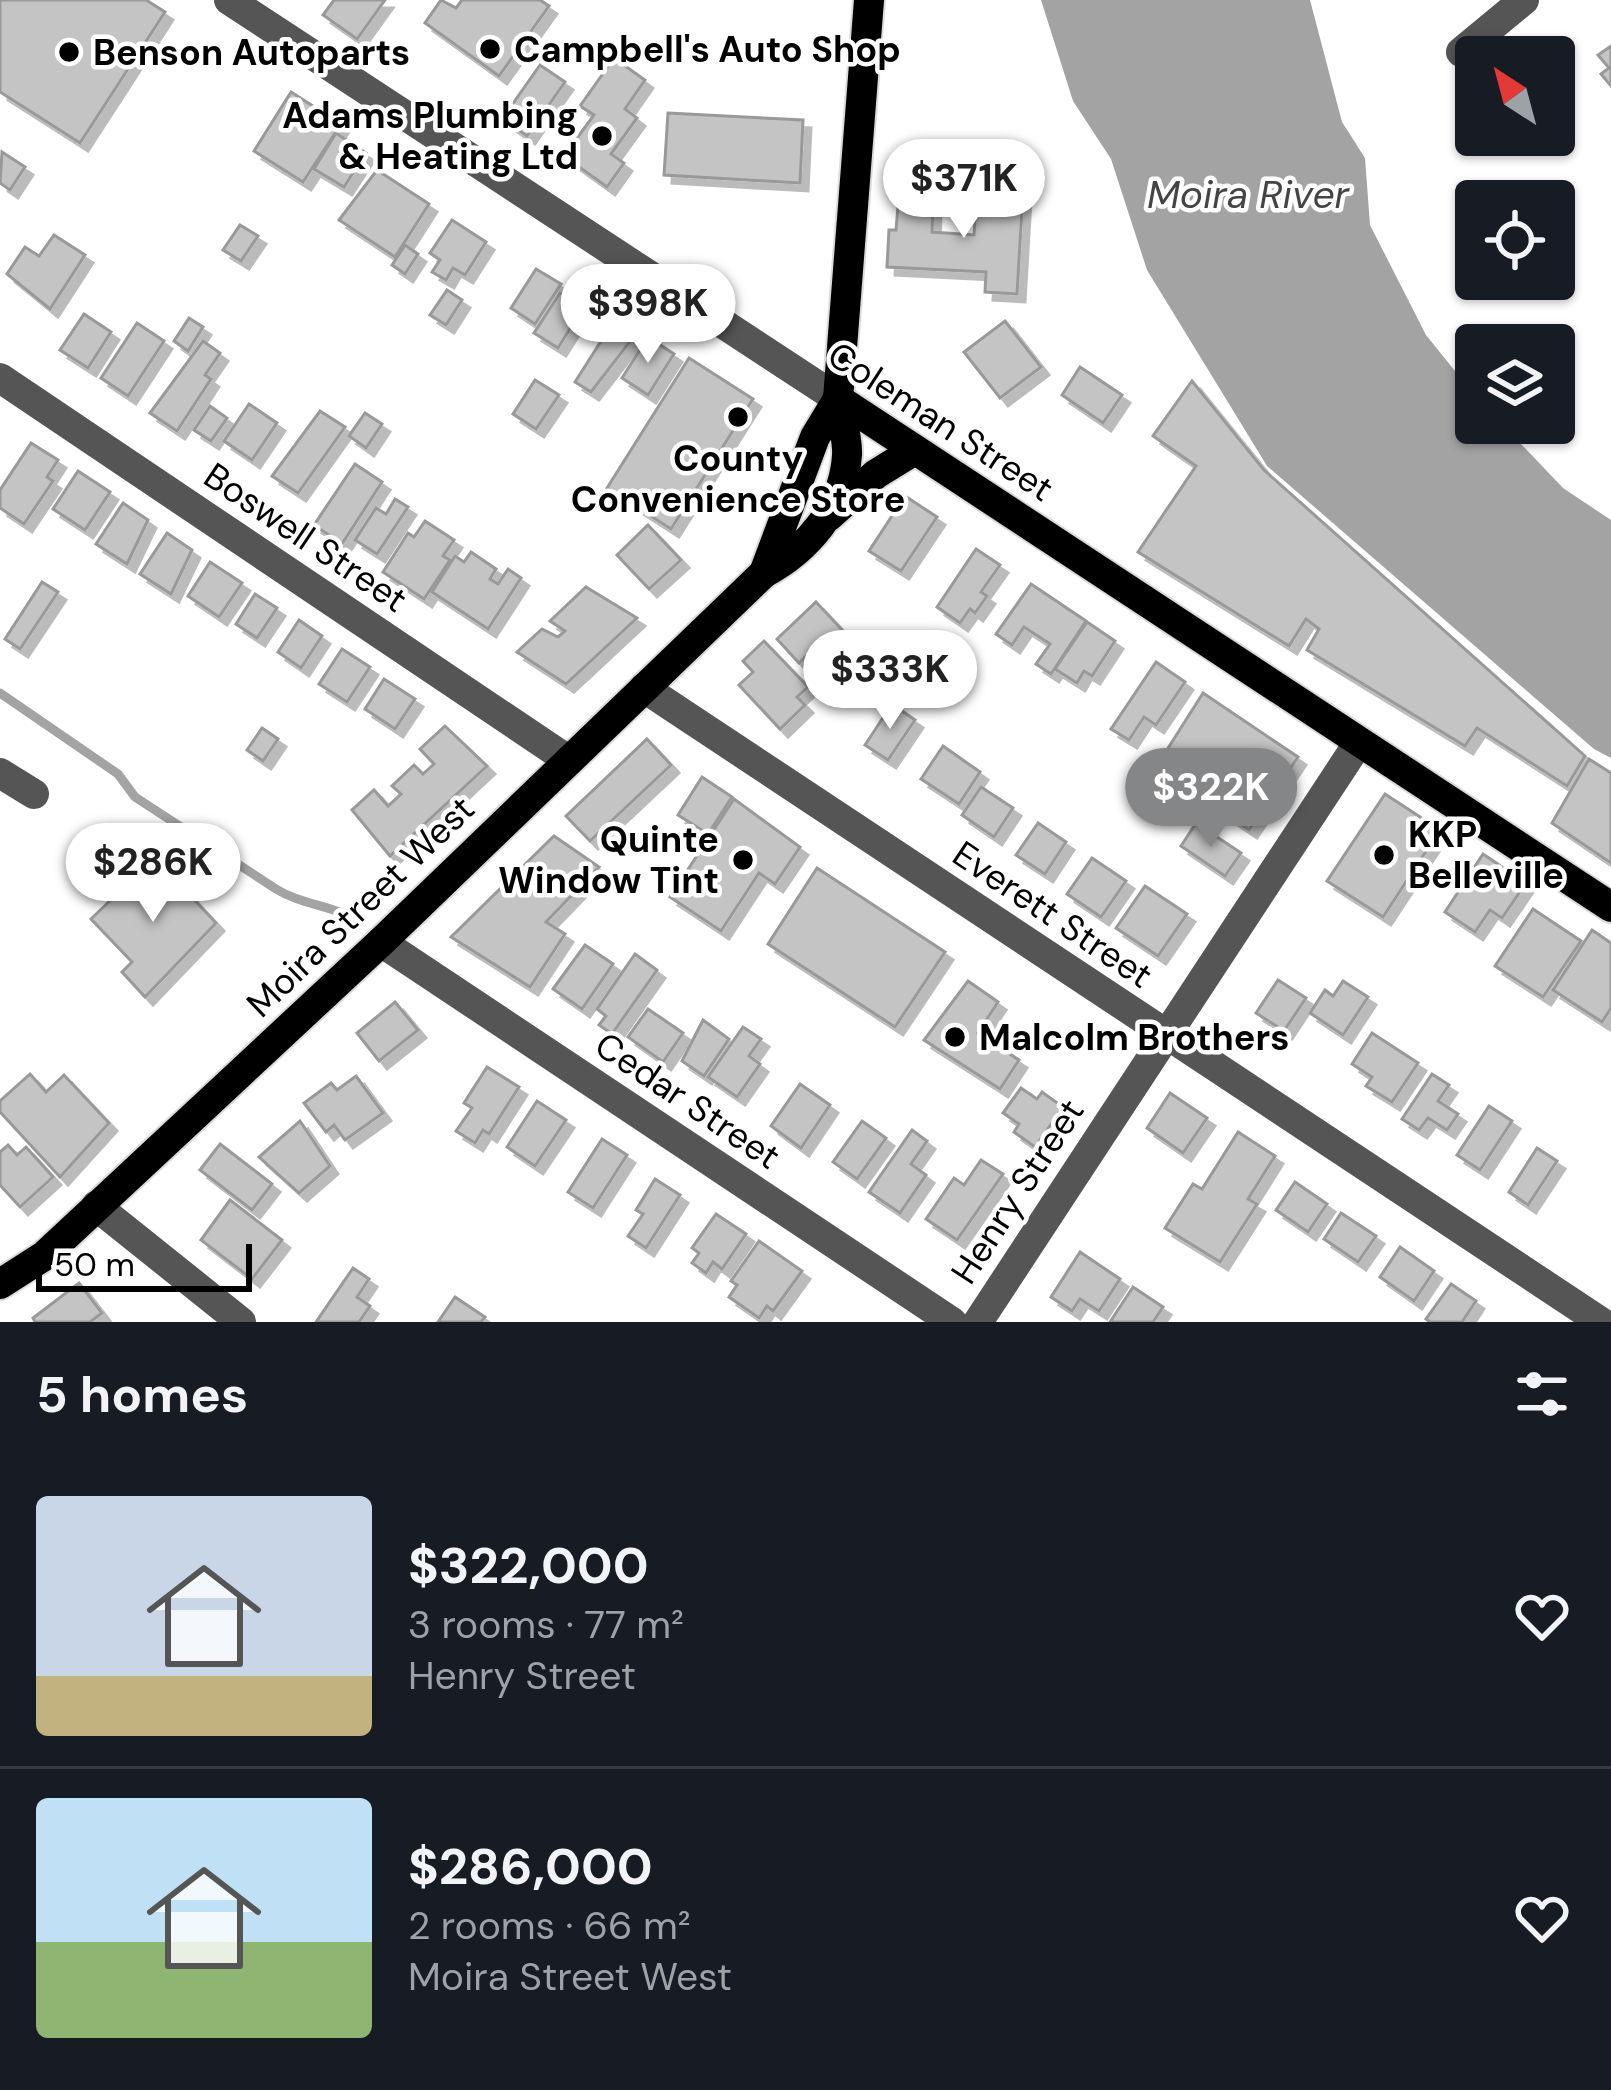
<!DOCTYPE html>
<html lang="en">
<head>
<meta charset="utf-8">
<style>
	:root { --surface:#171b24; --page:#242831; --text:#f1f3f6; --muted:#9ea1a6; --line:#363941; --accent:#858687 }
	body { margin:0; font-family:"DM Sans",sans-serif; background:var(--page); color:var(--text); height:100vh; display:flex; flex-direction:column; font-size:45px; white-space:nowrap }
	* { box-sizing:border-box; margin:0 }
	p { font-size:39px; color:var(--muted) }
	.icon { flex:none; width:66px; height:66px; fill:none; stroke:currentColor; stroke-width:2; stroke-linecap:round; stroke-linejoin:round }
	.map { position:relative; height:1322px; overflow:hidden }
	.sheet { display:flex; flex-direction:column; background:var(--surface); flex:1 }
	.sheet>* { flex:none }
	.needle { width:78px; rotate:324deg }
	.tools { position:absolute; left:1455px; top:36px; display:grid; gap:24px }
	.tools a { display:grid; place-items:center; width:120px; height:120px; border-radius:12px; background:var(--surface); box-shadow:0 3px 9px #0004; font-size:60px }
	.scale { position:absolute; left:36px; bottom:30px; width:216px; box-sizing:border-box; padding-left:12px; border:6px solid #000; border-top:0; font-size:33px; line-height:42px; white-space:nowrap; color:#000; -webkit-text-stroke:9px #fff; paint-order:stroke }
	.price { position:absolute; translate:-50% -102px; padding:0 27px; border-radius:42px; background:#fff; color:#222; font-size:39px; line-height:78px; filter:drop-shadow(0 3px 6px #0008) }
	.price::after { content:''; position:absolute; left:50%; top:72px; width:36px; height:27px; margin-left:-18px; background:inherit; clip-path:polygon(0 0,100% 0,50% 100%) }
	.price.active { background:var(--accent); color:#fff }
	ul { padding:0; list-style:none }
	li { display:flex; align-items:center; gap:36px; height:300px; padding:0 36px }
	li+li { border-top:3px solid var(--line) }
	li span { display:grid; place-items:center; flex:none; width:336px; height:240px; border-radius:12px; color:#555 }
	li>.icon { margin-inline-start:auto }
	span .icon { width:144px; height:144px; fill:#fffc; stroke-width:1 }
	li b { font-size:51px }
	h2 { display:flex; justify-content:space-between; align-items:center; height:144px; padding:0 36px; font-size:51px }
	.map>svg:first-child { display:block }
	.water { fill:#a3a3a3 }
	.lines { fill:none; stroke-linecap:round; stroke-linejoin:round }
	.stream { stroke:#a3a3a3; stroke-width:9 }
	.building { fill:#c4c4c4; stroke:#999; stroke-width:3; filter:url(#shadow) }
	.major-casing { stroke:#dbdbdb; stroke-width:34 }
	.minor { stroke:#555; stroke-width:30 }
	.major { stroke:#000; stroke-width:30 }
	.poi-dot { fill:#000; stroke:#fff; stroke-width:4.5 }
	.labels { text-anchor:middle; stroke-width:9; stroke-linejoin:round; paint-order:stroke }
	.poi-label { font-size:36px; font-weight:bold; fill:#000; stroke:#fff; text-anchor:start }
	.street-label { font-size:36px; fill:#000; stroke:#fff }
	.water-label { font-size:39px; font-style:italic; fill:#444; stroke:#fff }
</style>
</head>
<body>
<div class="map">
<svg width="1611" height="1322" viewBox="0 0 1611 1322">
	<defs>
		<filter id="shadow"><feDropShadow dx="8" dy="8" stdDeviation="0" flood-color="#0004"/></filter>
	</defs>
	<rect width="100%" height="100%" fill="#fff"/>
	<!-- water -->
	<path class="water" d="M1041 0H1310L1342 122 1365 158 1370 225 1426 335 1476 397V423H1501L1563 488 1611 520V758L1594 749 1267 466 1147 270 1111 159 1073 101Z"/>
	<g class="lines">
		<!-- stream -->
		<path class="stream" d="M0 693 118 774 135 797 276 889C297 902 319 904 342 913"/>
	</g>
	<!-- building -->
	<g class="building">
		<path d="M0 0H146L165 12 80 143 0 92Z"/>
		<path d="M334 0H385L357 39 323 15Z"/>
		<path d="M441 0 456 8 462 0H540L549 6 499 76 425 23Z"/>
		<path d="M1611 46V86L1601 74 1609 68 1598 55Z"/>
		<path d="M614 58 645 80 625 109 637 118 611 154 624 163 607 187 564 156 594 115 580 106Z"/>
		<path d="M540 65 565 82 527 136 502 119Z"/>
		<path d="M291 92 341 124 303 182 254 151Z"/>
		<path d="M668 113 803 120 800 183 664 175Z"/>
		<path d="M336 133 366 153 344 187 314 169Z"/>
		<path d="M2 152 25 167 10 190 0 183Z"/>
		<path d="M377 170 429 204 395 257 339 220Z"/>
		<path d="M977 189 1023 192 1017 294 985 292 986 272 887 267 889 230H896L898 206 933 208 932 232 974 235Z"/>
		<path d="M452 220 486 242 465 275 453 268 446 280 432 272 440 260 430 253Z"/>
		<path d="M240 225 258 236 241 261 223 250Z"/>
		<path d="M54 235 85 255 50 309 7 274 25 247 39 256Z"/>
		<path d="M405 245 418 254 405 274 392 265Z"/>
		<path d="M536 269 561 284 535 324 511 308Z"/>
		<path d="M447 290 462 300 446 325 430 315Z"/>
		<path d="M560 293 583 308 558 348 534 333Z"/>
		<path d="M84 314 111 332 88 368 60 350Z"/>
		<path d="M617 316 639 330 591 392 575 382Z"/>
		<path d="M189 318 203 327 188 351 174 341Z"/>
		<path d="M1005 321 1041 367 1000 398 964 352Z"/>
		<path d="M137 323 164 341 128 396 101 378Z"/>
		<path d="M648 337 674 354 648 395 622 378Z"/>
		<path d="M203 341 220 353 205 375 211 379 177 431 150 413Z"/>
		<path d="M689 358 753 399 671 529 607 488Z"/>
		<path d="M1080 367 1122 395 1103 423 1062 395Z"/>
		<path d="M535 380 559 395 536 429 513 414Z"/>
		<path d="M1192 381 1264 470 1585 756 1567 786 1477 728 1465 746 1307 650 1319 629 1306 619 1289 646 1138 552 1196 466 1153 436Z"/>
		<path d="M249 404 277 423 252 460 224 441Z"/>
		<path d="M210 406 227 418 211 441 194 430Z"/>
		<path d="M320 411 345 427 298 493 272 476Z"/>
		<path d="M365 413 382 424 366 448 349 436Z"/>
		<path d="M31 443 58 460 47 477 53 481 24 524 0 508V490Z"/>
		<path d="M355 464 382 482 342 544 314 525Z"/>
		<path d="M78 471 110 492 85 530 53 509Z"/>
		<path d="M905 496 937 517 901 571 869 551Z"/>
		<path d="M395 499 408 507 377 554 355 540 376 508 386 514Z"/>
		<path d="M123 503 148 520 127 564 96 544Z"/>
		<path d="M425 521 454 540 443 556 450 560 424 599 383 572 408 533 414 537Z"/>
		<path d="M648 525 681 560 649 589 617 555Z"/>
		<path d="M167 533 192 550 171 594 140 574Z"/>
		<path d="M976 549 1000 565 981 592 987 596 975 613 970 609 960 623 937 607Z"/>
		<path d="M471 552 496 569 490 579 498 584 508 569 521 578 488 629 432 592 455 556 464 562Z"/>
		<path d="M210 562 242 583 219 617 188 596Z"/>
		<path d="M42 582 58 592 20 649 5 639Z"/>
		<path d="M1031 584 1086 621 1051 674 1036 664 1050 644 1024 627 1012 645 996 634Z"/>
		<path d="M586 587 637 618 566 684 517 652 542 629 558 637 565 631 550 621Z"/>
		<path d="M255 594 277 608 257 638 236 624Z"/>
		<path d="M816 602 845 633 817 661 809 653 799 663 777 639Z"/>
		<path d="M299 620 322 636 301 668 278 652Z"/>
		<path d="M1087 622 1115 641 1092 676 1084 671 1077 683 1055 669Z"/>
		<path d="M764 641 808 687 797 697 805 705 780 729 739 685 753 672 743 661Z"/>
		<path d="M342 649 370 667 347 702 319 684Z"/>
		<path d="M1156 662 1185 682 1156 725 1144 717 1129 740 1111 729Z"/>
		<path d="M384 679 415 699 395 729 365 709Z"/>
		<path d="M1203 693 1298 757 1249 830 1221 811 1231 796 1223 791 1237 770 1219 759 1205 780 1212 786 1198 806 1151 775Z"/>
		<path d="M892 704 915 720 888 760 865 745Z"/>
		<path d="M445 726 487 766 390 856 352 810 374 790 388 806 401 794 392 786 414 765 423 774 434 764 420 749Z"/>
		<path d="M262 728 278 739 263 761 247 750Z"/>
		<path d="M647 739 671 765 590 841 566 816Z"/>
		<path d="M943 746 980 772 959 804 921 779Z"/>
		<path d="M1589 759 1611 773V863L1552 823Z"/>
		<path d="M702 777 732 797 708 834 678 815Z"/>
		<path d="M981 787 1013 808 994 837 962 815Z"/>
		<path d="M1385 794 1440 830 1383 917 1327 881Z"/>
		<path d="M734 799 800 847 775 884 759 873 721 931 670 897Z"/>
		<path d="M1038 823 1066 842 1045 874 1016 855Z"/>
		<path d="M1196 823 1241 853 1225 876 1181 846Z"/>
		<path d="M554 836 599 867 546 922 565 934 530 987 451 937Z"/>
		<path d="M1483 854 1526 883 1502 918 1490 910 1475 932 1445 912Z"/>
		<path d="M1092 858 1126 881 1101 917 1067 894Z"/>
		<path d="M158 861 216 923 145 997 122 972 132 962 91 919 147 865 150 869Z"/>
		<path d="M817 868 945 952 895 1027 768 944Z"/>
		<path d="M1145 886 1187 914 1158 956 1116 928Z"/>
		<path d="M1533 909 1581 941 1543 997 1495 966Z"/>
		<path d="M1592 930 1611 943V1008L1602 1022 1553 990Z"/>
		<path d="M585 945 613 964 582 1009 553 989Z"/>
		<path d="M635 954 657 970 612 1034 599 1025 606 1016 597 1009Z"/>
		<path d="M1278 980 1306 998 1284 1031 1256 1013Z"/>
		<path d="M968 981 998 1002 978 1033 1019 1060 1000 1089 924 1040Z"/>
		<path d="M1343 981 1368 997 1343 1035 1310 1013 1325 990 1333 996Z"/>
		<path d="M395 1002 418 1030 379 1061 357 1033Z"/>
		<path d="M648 1009 683 1033 663 1062 628 1037Z"/>
		<path d="M703 1020 729 1039 704 1076 682 1061Z"/>
		<path d="M743 1027 761 1039 749 1056 760 1064 737 1097 708 1077Z"/>
		<path d="M1372 1033 1418 1063 1392 1102 1366 1086 1372 1077 1352 1064Z"/>
		<path d="M487 1067 519 1087 489 1134 483 1130 475 1143 456 1131 472 1108 464 1103Z"/>
		<path d="M30 1074 46 1092 64 1075 109 1123 60 1177 0 1112V1101Z"/>
		<path d="M1432 1074 1449 1085 1438 1101 1458 1114 1447 1130 1428 1118 1419 1130 1402 1119Z"/>
		<path d="M356 1076 383 1113 345 1140 334 1125 326 1132 304 1103 331 1083 337 1090Z"/>
		<path d="M800 1084 830 1105 801 1148 771 1126Z"/>
		<path d="M1021 1088 1037 1099 1042 1092 1063 1107 1035 1147 1014 1132 1019 1124 1003 1113Z"/>
		<path d="M1170 1093 1207 1118 1183 1153 1147 1128Z"/>
		<path d="M537 1101 566 1120 535 1166 507 1147Z"/>
		<path d="M1489 1106 1512 1121 1480 1170 1457 1155Z"/>
		<path d="M300 1121 330 1166 299 1193 259 1157Z"/>
		<path d="M862 1121 886 1138 857 1179 833 1162Z"/>
		<path d="M912 1130 927 1141 911 1164 926 1175 900 1213 869 1192Z"/>
		<path d="M1238 1132 1275 1156 1248 1199 1257 1204 1220 1262 1165 1228 1193 1184 1202 1189Z"/>
		<path d="M602 1139 627 1155 593 1208 568 1192Z"/>
		<path d="M220 1144 272 1184 252 1210 200 1170Z"/>
		<path d="M8 1145 17 1155 26 1147 53 1177 20 1207 0 1185V1152Z"/>
		<path d="M1537 1148 1557 1161 1528 1205 1509 1192Z"/>
		<path d="M981 1160 1003 1174 957 1240 926 1219 954 1178 964 1185Z"/>
		<path d="M655 1179 680 1195 646 1248 628 1236 643 1214 636 1210Z"/>
		<path d="M1295 1182 1327 1204 1308 1232 1276 1210Z"/>
		<path d="M230 1200 282 1240 252 1279 201 1240Z"/>
		<path d="M1341 1213 1376 1236 1358 1262 1324 1239Z"/>
		<path d="M716 1214 746 1234 722 1269 713 1262 706 1273 692 1263 699 1253 692 1248Z"/>
		<path d="M759 1241 802 1271 773 1311 767 1306 759 1318 729 1297 737 1285 731 1281Z"/>
		<path d="M1400 1247 1434 1271 1414 1301 1380 1277Z"/>
		<path d="M1080 1252 1120 1279 1099 1311 1080 1299 1072 1311 1051 1297Z"/>
		<path d="M353 1268 369 1279 357 1297 370 1306 359 1322H316Z"/>
		<path d="M79 1283 102 1313 90 1322H35L33 1318Z"/>
		<path d="M1451 1284 1476 1301 1462 1322H1430L1426 1319Z"/>
		<path d="M1133 1287 1163 1307 1153 1322H1110Z"/>
		<path d="M455 1297 485 1317 481 1322H438Z"/>
	</g>
	<g class="lines">
		<!-- major casing -->
		<g class="major-casing">
			<g id="major">
				<path d="M838 399 1611 907"/>
				<path d="M829 516 876 474 915 450"/>
				<path d="M764 573 815 437 838 399"/>
				<path d="M0 1284 44 1256 381 942 764 573C807 550 844 508 847 455 848 438 841 416 838 399L869 0"/>
			</g>
		</g>
		<!-- minor -->
		<g class="minor">
			<path d="M229 0 838 399"/>
			<path d="M1461 52 1524 0"/>
			<path d="M0 378 568 760"/>
			<path d="M644 688 1601 1322"/>
			<path d="M0 773 34 794"/>
			<path d="M381 942 952 1322"/>
			<path d="M96 1206 241 1322"/>
			<path d="M978 1322 1359 742"/>
		</g>
		<!-- major -->
		<use href="#major" class="major"/>
	</g>
	<!-- markers -->
	<g class="poi-dot">
		<circle cx="490" cy="49" r="12"/>
		<circle cx="69" cy="52" r="12"/>
		<circle cx="602" cy="136" r="12"/>
		<circle cx="738" cy="417" r="12"/>
		<circle cx="1384" cy="855" r="12"/>
		<circle cx="743" cy="860" r="12"/>
		<circle cx="955" cy="1037" r="12"/>
	</g>
	<g class="labels">
		<!-- poi labels -->
		<g class="poi-label">
			<text x="514" y="62">Campbell's Auto Shop</text>
			<text x="93" y="65">Benson Autoparts</text>
			<text x="578" y="128" text-anchor="end">Adams Plumbing<tspan x="578" dy="41">&amp; Heating Ltd</tspan></text>
			<text x="738" y="471" text-anchor="middle">County<tspan x="738" dy="41">Convenience Store</tspan></text>
			<text x="1408" y="847">KKP<tspan x="1408" dy="41">Belleville</tspan></text>
			<text x="719" y="852" text-anchor="end">Quinte<tspan x="719" dy="41">Window Tint</tspan></text>
			<text x="979" y="1050">Malcolm Brothers</text>
		</g>
		<!-- street labels -->
		<g class="street-label">
			<text transform="translate(941 421) rotate(33)" y="13">Coleman Street</text>
			<text transform="translate(306 537) rotate(34)" y="13">Boswell Street</text>
			<text transform="translate(360 906) rotate(-44)" y="13">Moira Street West</text>
			<text transform="translate(1053 914) rotate(34)" y="13">Everett Street</text>
			<text transform="translate(688 1100) rotate(34)" y="13">Cedar Street</text>
			<text transform="translate(1017 1191) rotate(-57)" y="13">Henry Street</text>
		</g>
		<!-- water labels -->
		<g class="water-label">
			<text x="1248" y="208">Moira River</text>
		</g>
	</g>
</svg>
<div class="tools">
<a><svg class="needle" viewBox="-14 -14 28 28"><path d="M0-13l5 13h-10z" fill="#e53935"/><path d="M0 13l5-13h-10z" fill="#9ea1a6"/></svg></a>
<a><svg class="icon" aria-label="locate" viewBox="0 0 24 24"><circle cx="12" cy="12" r="6"/><path d="M12 2v4M12 18v4M2 12h4M18 12h4"/></svg></a>
<a><svg class="icon" aria-label="layers" viewBox="0 0 24 24"><path d="M12 4l9 5-9 5-9-5zM3 14l9 5 9-5"/></svg></a>
</div>
<div class="scale">50 m</div>
<b class="price" style="left:964px;top:241px">$371K</b>
<b class="price" style="left:648px;top:366px">$398K</b>
<b class="price" style="left:890px;top:732px">$333K</b>
<b class="price active" style="left:1211px;top:850px">$322K</b>
<b class="price" style="left:153px;top:925px">$286K</b>
</div>
<section class="sheet">
<h2>5 homes<svg class="icon" aria-label="filters" viewBox="0 0 24 24"><path d="M4 7h16M4 17h16"/><circle cx="9" cy="7" r="2"/><circle cx="15" cy="17" r="2"/></svg></h2>
<ul>
<li><span style="background:linear-gradient(#c9d6e8 75%,#c2b280 0)"><svg class="icon" aria-label="home" viewBox="0 0 24 24"><path d="M3 11l9-7 9 7M6 9v11h12V9"/></svg></span><div><b>$322,000</b><p>3 rooms · 77 m²</p><p>Henry Street</p></div><svg class="icon" aria-label="heart" viewBox="0 0 24 24"><path d="M12 20l-8-8c-3-5 5-10 8-4 3-6 11-1 8 4z"/></svg></li>
<li><span style="background:linear-gradient(#bfe0f5 60%,#8fb573 0)"><svg class="icon" aria-label="home" viewBox="0 0 24 24"><path d="M3 11l9-7 9 7M6 9v11h12V9"/></svg></span><div><b>$286,000</b><p>2 rooms · 66 m²</p><p>Moira Street West</p></div><svg class="icon" aria-label="heart" viewBox="0 0 24 24"><path d="M12 20l-8-8c-3-5 5-10 8-4 3-6 11-1 8 4z"/></svg></li>
</ul>
</section>
</body>
</html>
